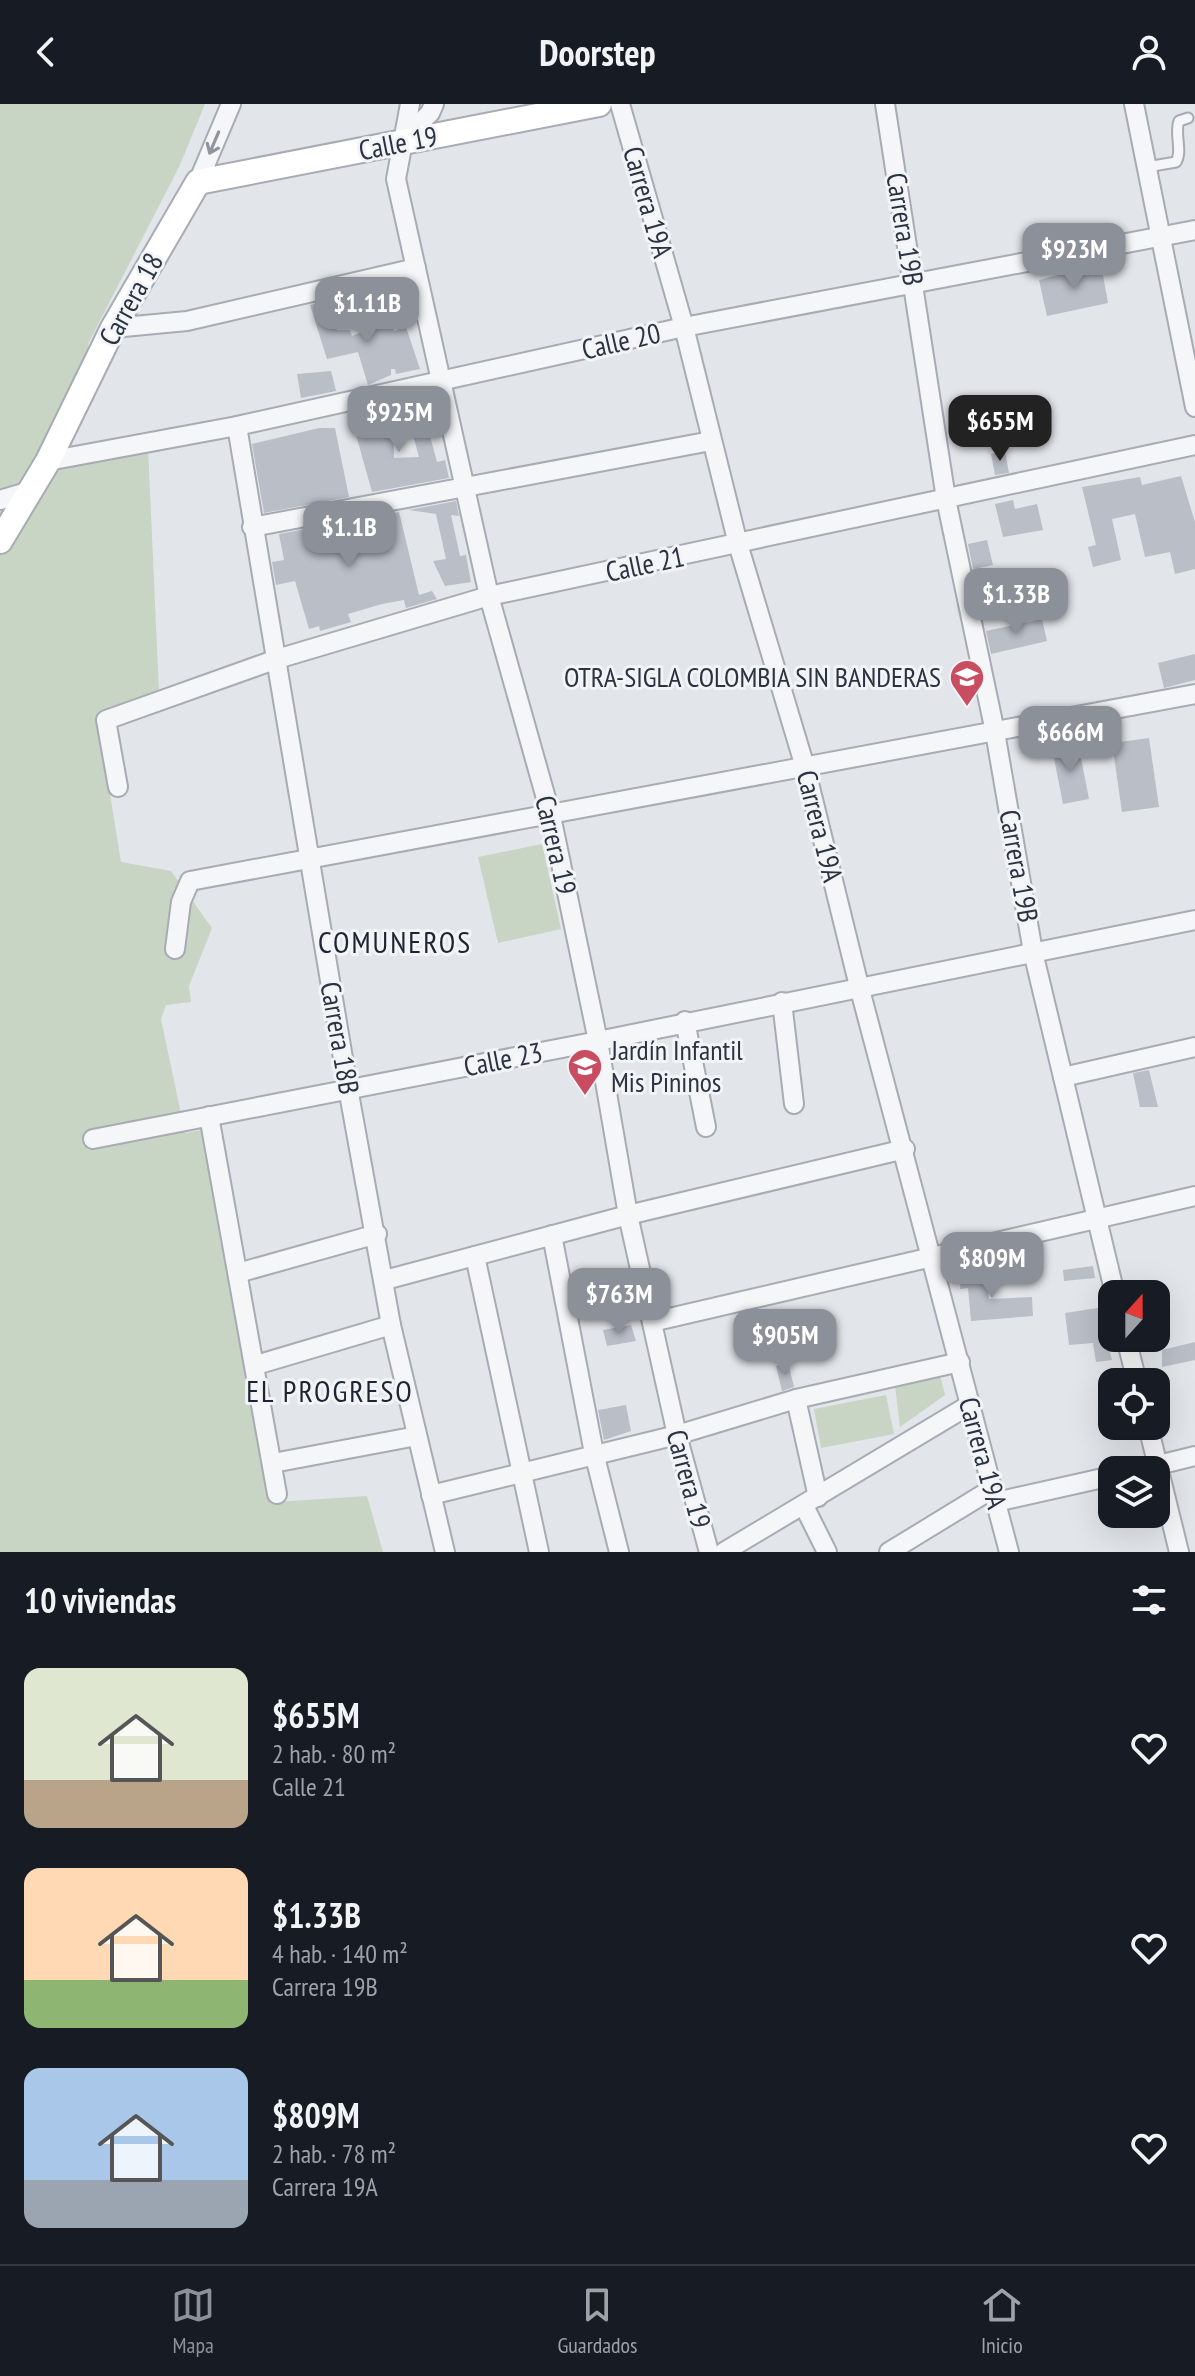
<!DOCTYPE html>
<html lang="es">
<head>
<meta charset="utf-8">
<style>
	:root { --surface:#171b24; --page:#242831; --text:#f1f3f6; --muted:#9ea1a6; --line:#363941; --accent:#8c9099 }
	body { margin:0; font-family:"PT Sans Narrow",sans-serif; background:var(--page); color:var(--text); height:100vh; display:flex; flex-direction:column; font-size:30px; white-space:nowrap }
	* { box-sizing:border-box; margin:0 }
	p { font-size:26px; color:var(--muted) }
	.icon { flex:none; width:44px; height:44px; fill:none; stroke:currentColor; stroke-width:2; stroke-linecap:round; stroke-linejoin:round }
	.map { position:relative; height:1448px; overflow:hidden }
	.panel { display:flex; flex-direction:column; background:var(--surface); flex:1 }
	.panel>* { flex:none }
	.needle { width:52px; rotate:21deg }
	.controls { position:absolute; left:1098px; top:1176px; display:grid; gap:16px }
	.controls a { display:grid; place-items:center; width:72px; height:72px; border-radius:16px; background:var(--surface); box-shadow:0 8px 32px #0002; font-size:40px }
	.price { position:absolute; translate:-50% -68px; padding:0 18px; border-radius:16px; background:var(--accent); color:#fff; font-size:26px; line-height:52px; filter:drop-shadow(0 2px 4px #0008) }
	.price::after { content:''; position:absolute; left:50%; top:48px; width:24px; height:18px; margin-left:-12px; background:inherit; clip-path:polygon(0 0,100% 0,50% 100%) }
	.price.selected { background:#222; color:#fff }
	ul { padding:0; list-style:none }
	li { display:flex; align-items:center; gap:24px; height:200px; padding:0 24px }
	li span { display:grid; place-items:center; flex:none; width:224px; height:160px; border-radius:16px; color:#555 }
	li>.icon { margin-inline-start:auto }
	span .icon { width:96px; height:96px; fill:#fffc; stroke-width:1 }
	li b { font-size:34px }
	h2 { display:flex; justify-content:space-between; align-items:center; height:96px; padding:0 24px; font-size:34px }
	header { display:flex; justify-content:space-between; align-items:center; height:104px; padding:0 24px; background:var(--surface); font-size:36px; font-weight:700 }
	.tab-bar { display:flex; justify-content:space-around; align-items:center; height:112px; border-top:2px solid var(--line); background:var(--surface); font-size:22px; color:var(--muted) }
	.tab-bar a { display:grid; justify-items:center; gap:4px }
	.tab-bar .selected { color:var(--accent) }
	.map>svg:first-child { display:block }
	.green { fill:#c8d4c4 }
	.building { fill:#babec7 }
	.lines { fill:none; stroke-linecap:round; stroke-linejoin:round }
	.service-casing { stroke:#a7acb4; stroke-width:13 }
	.minor-casing { stroke:#a7acb4; stroke-width:22 }
	.secondary-casing { stroke:#a7acb4; stroke-width:28 }
	.service { stroke:#f5f6f8; stroke-width:9 }
	.minor { stroke:#f5f6f8; stroke-width:18 }
	.secondary { stroke:#fff; stroke-width:24 }
	.oneway { stroke:#90949c }
	.labels { text-anchor:middle; stroke-width:6; stroke-linejoin:round; paint-order:stroke }
	.street-label { font-size:28px; fill:#2b3341; stroke:#f2f4f7 }
	.poi-label { font-size:28px; fill:#2b3341; stroke:#f2f4f7; text-anchor:end }
	.neighbourhood-label { font-size:30px; letter-spacing:2px; fill:#1d2432; stroke:#f2f4f7 }
</style>
</head>
<body>
<header><svg class="icon" aria-label="back" viewBox="0 0 24 24"><path d="M15 5l-7 7 7 7"/></svg>Doorstep<svg class="icon" aria-label="person" viewBox="0 0 24 24"><circle cx="12" cy="8" r="4"/><path d="M4 21q1-7 8-7t8 7"/></svg></header>
<div class="map">
<svg width="1195" height="1448" viewBox="0 0 1195 1448">
	<rect width="100%" height="100%" fill="#e2e5ea"/>
	<!-- green -->
	<g class="green">
		<path d="M0 0H205L179 63 89 238 63 346 148 343 159 588 98 616 121 758 171 767 212 824 189 882 191 898 166 901 161 915 185 1029 209 1025 277 1398 367 1392 383 1448H0Z"/>
		<path d="M542 740 561 825 498 839 478 753Z"/>
		<path d="M940 1271 945 1291 900 1323 895 1281Z"/>
		<path d="M886 1291 894 1330 821 1344 814 1305Z"/>
	</g>
	<!-- building -->
	<g class="building">
		<path d="M1101 160 1108 199 1047 212 1039 176Z"/>
		<path d="M327 197 337 226H350L352 232 390 216 394 227 406 223 420 265 396 270 395 265H391V271L368 281 358 248 327 255 310 201Z"/>
		<path d="M331 267 336 287 301 294 297 270Z"/>
		<path d="M428 304 432 325H428L437 358 445 356 449 374 372 388 353 320 393 317 394 354 419 353 407 309Z"/>
		<path d="M319 324H335L349 393 264 409 252 340Z"/>
		<path d="M1005 347 1009 369 995 371 991 350Z"/>
		<path d="M1181 372 1195 418V465L1175 470 1170 448 1145 453 1135 410 1112 415 1121 456 1093 463 1088 443 1096 441 1082 383 1140 373 1142 381Z"/>
		<path d="M1013 396 1015 405 1037 400 1043 426 1003 433 995 400Z"/>
		<path d="M456 397 459 412 451 411 460 452 466 451 471 478 445 482 433 457 446 455 436 410 409 406Z"/>
		<path d="M399 408 419 491 432 487 437 495 406 504 404 496 382 500 348 510 351 518 320 527 319 522 309 525 295 477 276 481 272 458 284 456 279 430Z"/>
		<path d="M987 436 993 461 973 465 968 440Z"/>
		<path d="M1042 515 1047 537 991 550 986 527Z"/>
		<path d="M1195 550V576L1164 584 1158 559Z"/>
		<path d="M1149 634 1159 703 1122 708 1112 639Z"/>
		<path d="M1078 639 1089 695 1063 700 1052 644Z"/>
		<path d="M1149 966 1158 1003H1140L1133 969Z"/>
		<path d="M1021 1145 1020 1170 992 1165 991 1152Z"/>
		<path d="M1093 1162 1095 1174 1064 1177 1063 1166Z"/>
		<path d="M987 1167 989 1195 1032 1193 1033 1212 971 1217 968 1184 960 1185 961 1169Z"/>
		<path d="M1098 1204 1112 1256 1096 1258 1093 1239 1069 1241 1065 1209Z"/>
		<path d="M631 1221 636 1237 607 1242 603 1226Z"/>
		<path d="M1195 1238V1256L1162 1263V1246Z"/>
		<path d="M788 1259 794 1283 782 1287 776 1262Z"/>
		<path d="M626 1301 631 1327 604 1336 598 1306Z"/>
	</g>
	<g class="lines">
		<!-- service casing -->
		<g class="service-casing">
			<path id="service" d="M1147 63 1176 58C1183 47 1174 30 1179 17L1188 14"/>
		</g>
		<!-- minor casing -->
		<g class="minor-casing">
			<g id="minor">
				<path d="M410 0 396 75 489 492 551 712 598 937 628 1111 677 1331 709 1448"/>
				<path d="M620 0 684 223 738 440 805 663 859 882 1009 1448"/>
				<path d="M885 0 946 395 995 628 1033 848 1115 1190"/>
				<path d="M1134 0 1195 303"/>
				<path d="M402 37 430 9 434 0"/>
				<path d="M198 78 231 0"/>
				<path d="M113 224 187 217 416 164"/>
				<path d="M237 322 348 984 391 1221 445 1448"/>
				<path d="M48 357 237 322 684 223 1195 126"/>
				<path d="M0 396 27 388"/>
				<path d="M252 423 711 337"/>
				<path d="M118 683 106 616 277 555 489 492 1195 341"/>
				<path d="M175 845 181 798 190 777 1195 590"/>
				<path d="M782 898 794 1000"/>
				<path d="M685 917 706 1023"/>
				<path d="M1063 973 1195 943"/>
				<path d="M209 1012 277 1390"/>
				<path d="M93 1035 598 937 1195 816"/>
				<path d="M552 1131 594 1349 619 1448"/>
				<path d="M475 1152 539 1448"/>
				<path d="M238 1169 377 1130"/>
				<path d="M385 1176 628 1111 905 1045"/>
				<path d="M652 1218 1195 1092"/>
				<path d="M1126 1234 1137 1278"/>
				<path d="M256 1261 391 1221"/>
				<path d="M796 1295 818 1393"/>
				<path d="M1148 1322 1179 1448"/>
				<path d="M273 1359 417 1332"/>
				<path d="M1138 1366 1195 1352"/>
				<path d="M431 1391 677 1331 796 1295 960 1258"/>
				<path d="M996 1398 1112 1372"/>
				<path d="M804 1402 827 1448"/>
				<path d="M724 1448 971 1300"/>
				<path d="M889 1448 992 1385"/>
			</g>
		</g>
		<!-- secondary casing -->
		<g class="secondary-casing">
			<path id="secondary" d="M0 437 48 357 113 224 198 78 599 0"/>
		</g>
		<!-- service -->
		<use href="#service" class="service"/>
		<!-- minor -->
		<use href="#minor" class="minor"/>
		<!-- secondary -->
		<use href="#secondary" class="secondary"/>
	</g>
	<!-- one-way arrows -->
	<defs><path id="oneway-shaft" d="M-6 0H5M1.5-3L5.5 0L1.5 3" fill="none" stroke-width="1.6" stroke-linecap="round" stroke-linejoin="round" transform="scale(2)"/></defs>
	<use class="oneway" href="#oneway-shaft" transform="translate(214 39) rotate(113)"/>
	<!-- icons -->
	<defs>
		<g id="school-pin" transform="scale(1.8)"><path d="M0 17L-7.5 6A9.5 9.5 0 1 1 7.5 6Z" fill="#c94d60" stroke="#f2f4f7"/><path d="M0-5L7-2L0 1L-7-2ZM-4 1L0 2.5L4 1V4Q0 6-4 4Z" fill="#fff"/></g>
	</defs>
	<g fill-rule="evenodd">
		<use href="#school-pin" x="967" y="573"/>
		<use href="#school-pin" x="585" y="962"/>
	</g>
	<g class="labels">
		<!-- street labels -->
		<g class="street-label">
			<text transform="translate(398 39) rotate(-11)" y="10">Calle 19</text>
			<text transform="translate(648 98) rotate(74)" y="10">Carrera 19A</text>
			<text transform="translate(905 125) rotate(81)" y="10">Carrera 19B</text>
			<text transform="translate(131 195) rotate(-61)" y="10">Carrera 18</text>
			<text transform="translate(621 237) rotate(-13)" y="10">Calle 20</text>
			<text transform="translate(645 460) rotate(-12)" y="10">Calle 21</text>
			<text transform="translate(820 722) rotate(76)" y="10">Carrera 19A</text>
			<text transform="translate(556 741) rotate(77)" y="10">Carrera 19</text>
			<text transform="translate(1019 762) rotate(80)" y="10">Carrera 19B</text>
			<text transform="translate(340 934) rotate(80)" y="10">Carrera 18B</text>
			<text transform="translate(503 955) rotate(-11)" y="10">Calle 23</text>
			<text transform="translate(983 1349) rotate(75)" y="10">Carrera 19A</text>
			<text transform="translate(689 1375) rotate(75)" y="10">Carrera 19</text>
		</g>
		<!-- poi labels -->
		<g class="poi-label">
			<text x="941" y="583">OTRA-SIGLA COLOMBIA SIN BANDERAS</text>
			<text x="611" y="956" text-anchor="start">Jardín Infantil<tspan x="611" dy="32">Mis Pininos</tspan></text>
		</g>
		<!-- neighbourhood labels -->
		<g class="neighbourhood-label">
			<text x="395" y="849">COMUNEROS</text>
			<text x="330" y="1298">EL PROGRESO</text>
		</g>
	</g>
</svg>
<div class="controls">
<a><svg class="needle" viewBox="-14 -14 28 28"><path d="M0-13l5 13h-10z" fill="#e53935"/><path d="M0 13l5-13h-10z" fill="#9ea1a6"/></svg></a>
<a><svg class="icon" aria-label="locate" viewBox="0 0 24 24"><circle cx="12" cy="12" r="6"/><path d="M12 2v4M12 18v4M2 12h4M18 12h4"/></svg></a>
<a><svg class="icon" aria-label="layers" viewBox="0 0 24 24"><path d="M12 4l9 5-9 5-9-5zM3 14l9 5 9-5"/></svg></a>
</div>
<b class="price" style="left:1074px;top:187px">$923M</b>
<b class="price" style="left:367px;top:241px">$1.11B</b>
<b class="price" style="left:399px;top:350px">$925M</b>
<b class="price selected" style="left:1000px;top:359px">$655M</b>
<b class="price" style="left:349px;top:465px">$1.1B</b>
<b class="price" style="left:1016px;top:532px">$1.33B</b>
<b class="price" style="left:1070px;top:670px">$666M</b>
<b class="price" style="left:992px;top:1196px">$809M</b>
<b class="price" style="left:619px;top:1232px">$763M</b>
<b class="price" style="left:785px;top:1273px">$905M</b>
</div>
<section class="panel">
<h2>10 viviendas<svg class="icon" aria-label="filters" viewBox="0 0 24 24"><path d="M4 7h16M4 17h16"/><circle cx="9" cy="7" r="2"/><circle cx="15" cy="17" r="2"/></svg></h2>
<ul>
<li><span style="background:linear-gradient(#dfe7d0 70%,#b9a48a 0)"><svg class="icon" aria-label="home" viewBox="0 0 24 24"><path d="M3 11l9-7 9 7M6 9v11h12V9"/></svg></span><div><b>$655M</b><p>2 hab. · 80 m²</p><p>Calle 21</p></div><svg class="icon" aria-label="heart" viewBox="0 0 24 24"><path d="M12 20l-8-8c-3-5 5-10 8-4 3-6 11-1 8 4z"/></svg></li>
<li><span style="background:linear-gradient(#ffd9b3 70%,#8fb573 0)"><svg class="icon" aria-label="home" viewBox="0 0 24 24"><path d="M3 11l9-7 9 7M6 9v11h12V9"/></svg></span><div><b>$1.33B</b><p>4 hab. · 140 m²</p><p>Carrera 19B</p></div><svg class="icon" aria-label="heart" viewBox="0 0 24 24"><path d="M12 20l-8-8c-3-5 5-10 8-4 3-6 11-1 8 4z"/></svg></li>
<li><span style="background:linear-gradient(#a9c7e8 70%,#9aa5b1 0)"><svg class="icon" aria-label="home" viewBox="0 0 24 24"><path d="M3 11l9-7 9 7M6 9v11h12V9"/></svg></span><div><b>$809M</b><p>2 hab. · 78 m²</p><p>Carrera 19A</p></div><svg class="icon" aria-label="heart" viewBox="0 0 24 24"><path d="M12 20l-8-8c-3-5 5-10 8-4 3-6 11-1 8 4z"/></svg></li>
</ul>
</section>
<nav class="tab-bar">
<a class="selected"><svg class="icon" aria-label="map" viewBox="0 0 24 24"><path d="M3 6l6-2 6 2 6-2v14l-6 2-6-2-6 2zM9 4v14M15 6v14"/></svg>Mapa</a>
<a><svg class="icon" aria-label="saved" viewBox="0 0 24 24"><path d="M7 4h10v16l-5-4-5 4z"/></svg>Guardados</a>
<a><svg class="icon" aria-label="home" viewBox="0 0 24 24"><path d="M3 11l9-7 9 7M6 9v11h12V9"/></svg>Inicio</a>
</nav>
</body>
</html>
